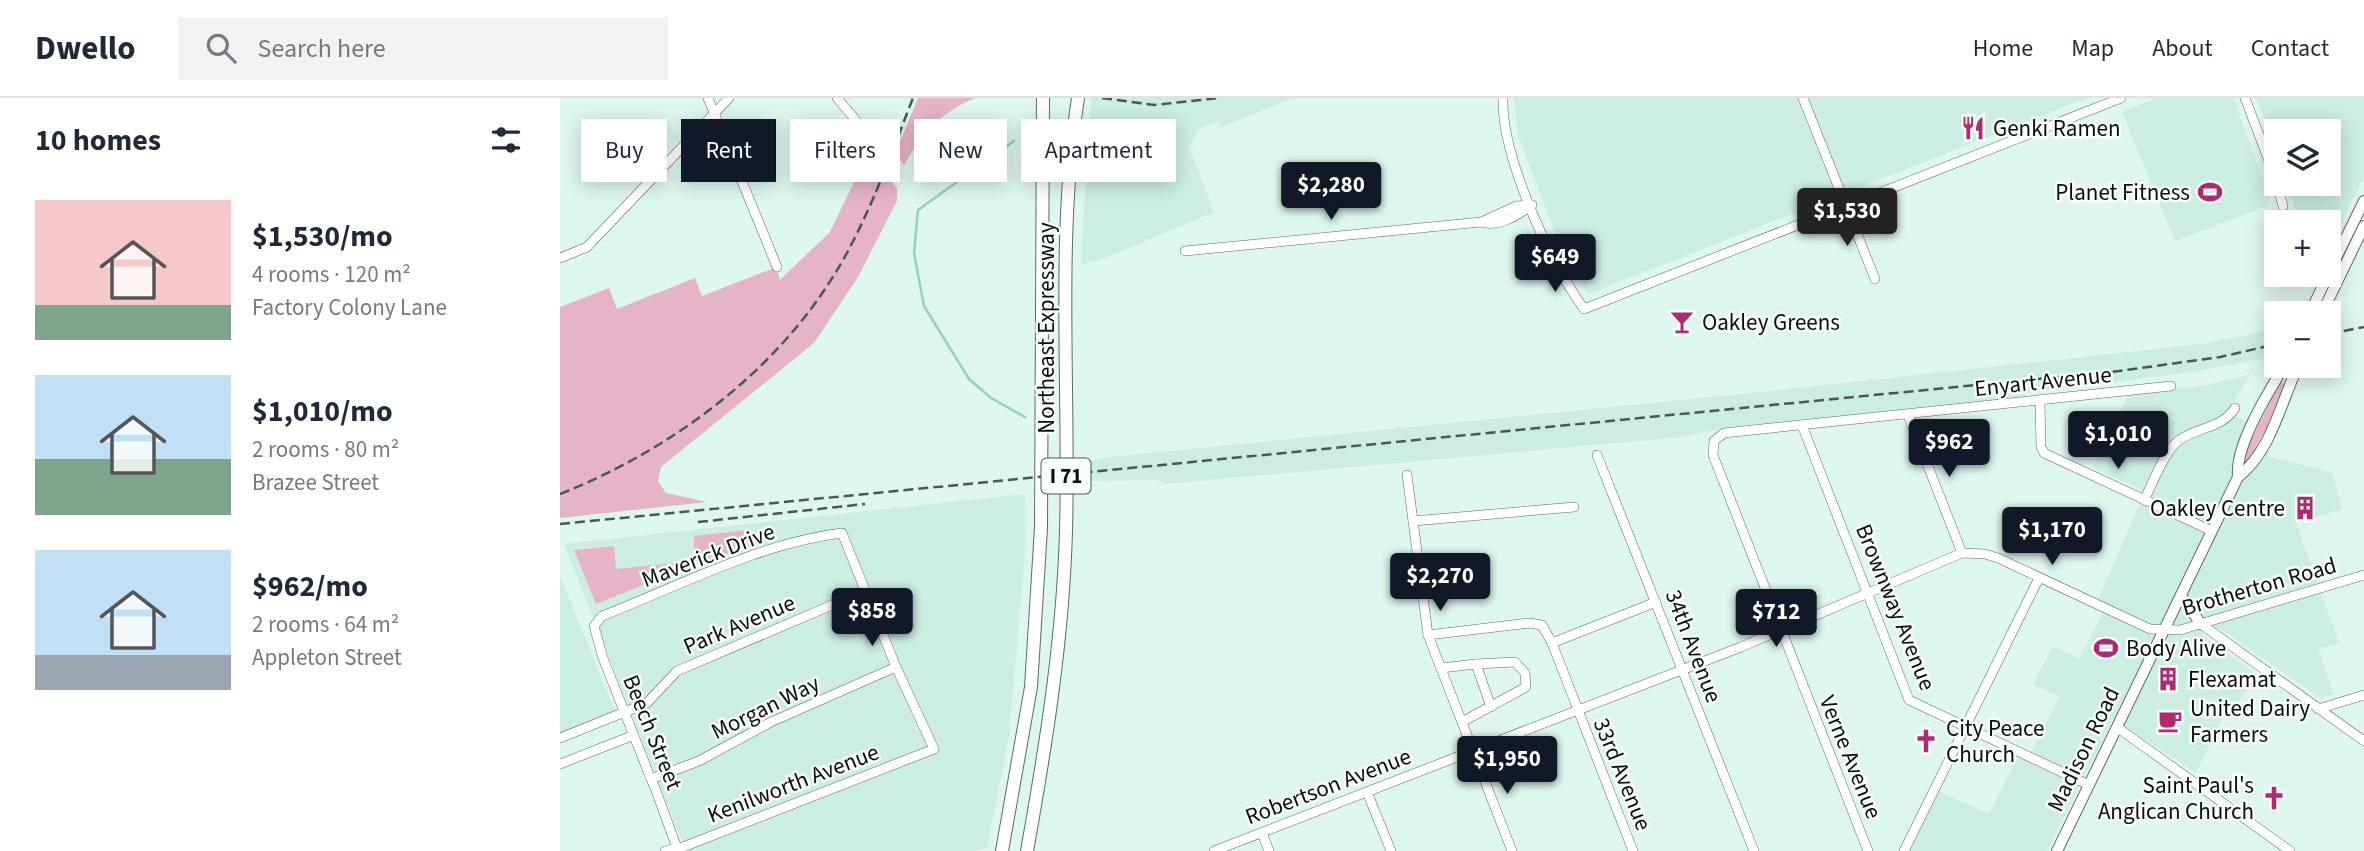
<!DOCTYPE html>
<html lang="en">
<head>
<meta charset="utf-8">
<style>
	:root { --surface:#fff; --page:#f2f2f3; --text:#1f2937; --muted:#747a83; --line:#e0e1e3; --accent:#111827 }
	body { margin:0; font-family:"Source Sans 3",sans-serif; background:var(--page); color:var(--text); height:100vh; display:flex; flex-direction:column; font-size:26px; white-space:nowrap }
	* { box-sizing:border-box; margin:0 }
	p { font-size:23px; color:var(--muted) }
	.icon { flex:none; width:38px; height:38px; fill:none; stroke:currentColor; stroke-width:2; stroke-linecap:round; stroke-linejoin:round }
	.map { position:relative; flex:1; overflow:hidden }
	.side { display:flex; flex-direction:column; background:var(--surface); width:560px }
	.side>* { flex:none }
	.top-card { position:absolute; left:21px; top:21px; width:665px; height:63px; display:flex; gap:14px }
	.tools { position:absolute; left:1704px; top:21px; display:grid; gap:14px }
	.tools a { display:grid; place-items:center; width:77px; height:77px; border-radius:0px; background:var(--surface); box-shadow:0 4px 18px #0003; font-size:35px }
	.price { position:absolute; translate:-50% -60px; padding:0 16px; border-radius:7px; background:var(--accent); color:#fff; font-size:23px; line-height:46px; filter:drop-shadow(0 2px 4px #0008) }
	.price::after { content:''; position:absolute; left:50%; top:42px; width:21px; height:16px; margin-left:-10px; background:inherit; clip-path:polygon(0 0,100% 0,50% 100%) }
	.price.selected { background:#222; color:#fff }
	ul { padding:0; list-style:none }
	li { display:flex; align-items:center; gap:21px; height:175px; padding:0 35px }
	li span { display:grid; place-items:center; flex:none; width:196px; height:140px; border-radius:0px; color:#555 }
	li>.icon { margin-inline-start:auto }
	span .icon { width:84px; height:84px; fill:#fffc; stroke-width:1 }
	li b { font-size:30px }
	h2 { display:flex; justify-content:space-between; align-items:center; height:84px; padding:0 35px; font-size:30px }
	.tag { padding:0 24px; border-radius:0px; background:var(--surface); box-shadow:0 4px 18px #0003; font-size:24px; line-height:63px }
	.tag.selected { background:var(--accent); color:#fff }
	header { display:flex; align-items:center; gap:42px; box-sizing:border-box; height:98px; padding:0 35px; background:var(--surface); border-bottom:2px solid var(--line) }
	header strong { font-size:33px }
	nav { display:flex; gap:38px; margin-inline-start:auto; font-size:24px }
	.search { width:490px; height:63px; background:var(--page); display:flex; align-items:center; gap:18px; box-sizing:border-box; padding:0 24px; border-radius:0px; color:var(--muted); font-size:26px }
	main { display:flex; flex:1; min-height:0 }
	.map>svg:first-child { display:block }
	.built { fill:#cbede2 }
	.green { fill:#e5b4c8 }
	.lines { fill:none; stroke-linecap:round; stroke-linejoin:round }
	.stream { stroke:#97d0bf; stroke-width:2.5 }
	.minor-casing { stroke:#576d66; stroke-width:10 }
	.major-casing { stroke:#576d66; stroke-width:12 }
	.highway-casing { stroke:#576d66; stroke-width:14 }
	.minor { stroke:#fff; stroke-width:9 }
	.major { stroke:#fff; stroke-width:10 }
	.highway { stroke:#fff; stroke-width:12 }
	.rail { stroke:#4a5753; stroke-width:2.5; stroke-dasharray:10 5; stroke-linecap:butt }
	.labels { text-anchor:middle; stroke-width:5; stroke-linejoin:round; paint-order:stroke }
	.shield { fill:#f9fefc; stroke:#4f5654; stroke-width:2 }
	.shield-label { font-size:21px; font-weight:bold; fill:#060e0c }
	.poi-label { font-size:23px; fill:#060e0c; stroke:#f9fefc; text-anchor:start }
	.street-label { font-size:23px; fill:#060e0c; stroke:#f9fefc }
</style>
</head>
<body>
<header>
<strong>Dwello</strong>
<div class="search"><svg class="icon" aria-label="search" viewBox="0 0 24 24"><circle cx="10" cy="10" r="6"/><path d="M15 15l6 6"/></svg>Search here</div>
<nav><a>Home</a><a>Map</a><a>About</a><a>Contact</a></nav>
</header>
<main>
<section class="side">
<h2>10 homes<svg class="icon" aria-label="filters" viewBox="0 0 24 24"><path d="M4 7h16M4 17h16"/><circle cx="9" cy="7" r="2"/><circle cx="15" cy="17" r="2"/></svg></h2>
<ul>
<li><span style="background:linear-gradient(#f6c9c9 75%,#7fa58c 0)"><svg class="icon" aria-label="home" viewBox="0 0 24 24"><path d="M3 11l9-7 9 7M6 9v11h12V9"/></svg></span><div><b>$1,530/mo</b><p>4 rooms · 120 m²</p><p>Factory Colony Lane</p></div></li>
<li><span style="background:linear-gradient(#bfe0f5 60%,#7fa58c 0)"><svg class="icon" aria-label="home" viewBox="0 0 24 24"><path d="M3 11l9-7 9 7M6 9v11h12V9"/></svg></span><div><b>$1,010/mo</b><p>2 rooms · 80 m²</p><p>Brazee Street</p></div></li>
<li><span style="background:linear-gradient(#bfe0f5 75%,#9aa5b1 0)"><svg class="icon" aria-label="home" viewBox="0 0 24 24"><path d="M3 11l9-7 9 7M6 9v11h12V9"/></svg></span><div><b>$962/mo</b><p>2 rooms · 64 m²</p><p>Appleton Street</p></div></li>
</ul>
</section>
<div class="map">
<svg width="1804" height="753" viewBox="0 0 1804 753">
	<rect width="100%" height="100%" fill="#ddf6ee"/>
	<!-- built -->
	<g class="built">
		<path d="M531 0H733L662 29 659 22 640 30 629 48 654 114 540 162 521 166Z"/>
		<path d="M954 0H1527L1028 196 1003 156 958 37Z"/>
		<path d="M1597 0H1673L1709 98 1707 108 1615 143 1562 14Z"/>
		<path d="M1696 0H1804V79L1772 143 1769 141V124H1743L1736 117 1730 86H1769V33H1717V48Z"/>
		<path d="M1717 231V258L1626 275 1466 295 1462 301 1167 329 1122 339 604 386 597 382 521 383 520 364 550 359 1183 296 1642 246Z"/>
		<path d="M1691 276 1665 317 1624 334 1610 347 1585 393 1533 370 1569 297 1648 287Z"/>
		<path d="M1673 316 1684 323 1700 352 1712 359 1772 375 1782 411 1736 425 1779 545 1759 551 1773 596 1760 600 1661 531 1641 536 1697 577 1669 617 1665 614 1636 675 1553 621 1487 753H1344L1374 691 1429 716 1459 656 1468 660 1499 599 1473 586 1493 548 1519 561 1545 511 1536 506 1582 401 1619 345Z"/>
		<path d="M465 396 466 442 449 638 427 749 416 753H126L4 446Z"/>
		<path d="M0 478 57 618 0 640Z"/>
	</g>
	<!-- green -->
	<g class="green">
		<path d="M358 0H415C382 13 361 37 344 67L335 56Z"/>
		<path d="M308 55 337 90V103L298 179 254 245 101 369 98 383 106 395 147 404 0 420V209L49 190 57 211 135 180 142 198 217 169 220 182 270 134Z"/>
		<path d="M1720 284 1725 286 1706 331 1684 368 1682 367 1690 344Z"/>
		<path d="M187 432 190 449 134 466V438Z"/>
		<path d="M54 448 56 471 115 465 116 474 36 506 14 452Z"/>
	</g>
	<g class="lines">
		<!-- stream -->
		<path class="stream" d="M454 43 358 112 354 155 364 208 409 281 431 300 465 319"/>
		<!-- minor casing -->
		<g class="minor-casing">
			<g id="minor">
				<path d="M148 0 217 169"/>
				<path d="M277 0 323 54"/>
				<path d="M943 0C941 58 990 164 1024 211L1561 0"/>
				<path d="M1243 0 1315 181"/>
				<path d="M1685 0 1717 84"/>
				<path d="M1717 86 1723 108"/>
				<path d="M921 124 956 108 971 107"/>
				<path d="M625 153 921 124C938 130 958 117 972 107"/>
				<path d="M0 160 27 149 169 0"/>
				<path d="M1480 304 1481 349 1484 355 1652 433"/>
				<path d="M1348 317 1402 455"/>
				<path d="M1242 327 1349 602 1529 687"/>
				<path d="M1037 357 1194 753"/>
				<path d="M847 377 868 537 952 753"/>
				<path d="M1584 402C1594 384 1602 357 1618 343 1635 329 1662 331 1675 310"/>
				<path d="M853 423 1014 409"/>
				<path d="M1641 526 1804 643"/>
				<path d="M868 537 969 525 982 527 992 545 1073 753"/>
				<path d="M992 545 1096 504"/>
				<path d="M881 570 916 566"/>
				<path d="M1758 611 1804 597"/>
				<path d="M902 624 966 589 965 575 955 564 916 566 931 609"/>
				<path d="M1558 630 1730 753"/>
				<path d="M0 640 87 605 117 573 305 493"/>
				<path d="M0 666 74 637"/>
				<path d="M91 681 139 663 211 624 336 569"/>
				<path d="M807 694 831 753"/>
				<path d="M702 735 709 753"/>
				<path d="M105 753C111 751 117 750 123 749L374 651 336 569 282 435C200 445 119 488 42 518L34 528 43 560 91 681 95 690 117 750 119 753"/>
				<path d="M654 753 1181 549 1402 455 1425 456 1438 460 1590 531 1620 532 1804 477"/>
				<path d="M1308 753 1153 357 1154 343 1164 335 1611 288"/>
				<path d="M1344 753 1479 480"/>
			</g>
		</g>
		<!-- major casing -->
		<g class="major-casing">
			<g id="major">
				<path d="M1769 174 1804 103"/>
				<path d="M1750 215 1768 177"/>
				<path d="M1762 215 1804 128"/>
				<path d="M1678 379C1675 346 1708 296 1724 268"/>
				<path d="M1621 498 1641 526"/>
				<path d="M1497 753 1678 379C1711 354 1721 304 1738 268"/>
			</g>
		</g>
		<!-- highway casing -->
		<g class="highway-casing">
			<g id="highway">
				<path d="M442 753 471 589 481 430 483 0"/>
				<path d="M467 753C486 647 503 541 506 433 510 289 496 143 518 0"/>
			</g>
		</g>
		<!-- minor -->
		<use href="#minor" class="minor"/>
		<!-- major -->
		<use href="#major" class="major"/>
		<!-- highway -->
		<use href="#highway" class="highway"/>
		<!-- rail -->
		<g class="rail">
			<path d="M542 0 594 7 659 0"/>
			<path d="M1769 236 1804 229"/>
			<path d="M0 396C118 349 229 265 289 151 315 102 333 51 353 0"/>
			<path d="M138 424 305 406"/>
			<path d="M0 426 1559 273 1660 259 1717 246"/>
		</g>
	</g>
	<!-- icons -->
	<defs>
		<g id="restaurant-bare" transform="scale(1.89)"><path d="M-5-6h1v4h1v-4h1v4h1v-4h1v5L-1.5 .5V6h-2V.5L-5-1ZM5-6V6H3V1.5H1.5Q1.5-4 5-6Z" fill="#af2a71" stroke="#f9fefc" stroke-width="2.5" paint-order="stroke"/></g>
		<g id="stadium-bare" transform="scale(1.89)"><path d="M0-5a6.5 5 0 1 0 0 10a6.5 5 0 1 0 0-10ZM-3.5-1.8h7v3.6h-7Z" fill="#af2a71" stroke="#f9fefc" stroke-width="2.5" paint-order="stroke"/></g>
		<g id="bar-bare" transform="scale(1.89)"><path d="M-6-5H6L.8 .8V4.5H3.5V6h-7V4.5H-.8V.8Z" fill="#af2a71" stroke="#f9fefc" stroke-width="2.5" paint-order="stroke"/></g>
		<g id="building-bare" transform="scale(1.89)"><path d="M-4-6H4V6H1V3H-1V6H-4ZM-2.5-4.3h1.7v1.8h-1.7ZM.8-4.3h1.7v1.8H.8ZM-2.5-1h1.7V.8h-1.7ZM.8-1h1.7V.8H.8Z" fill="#af2a71" stroke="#f9fefc" stroke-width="2.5" paint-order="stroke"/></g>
		<g id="cafe-bare" transform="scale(1.89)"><path d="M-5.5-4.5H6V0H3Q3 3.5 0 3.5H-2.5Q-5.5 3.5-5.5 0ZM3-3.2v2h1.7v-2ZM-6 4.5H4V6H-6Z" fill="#af2a71" stroke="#f9fefc" stroke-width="2.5" paint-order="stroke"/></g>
		<g id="church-bare" transform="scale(1.89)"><path d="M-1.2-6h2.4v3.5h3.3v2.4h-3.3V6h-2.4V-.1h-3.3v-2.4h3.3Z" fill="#af2a71" stroke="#f9fefc" stroke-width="2.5" paint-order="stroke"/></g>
	</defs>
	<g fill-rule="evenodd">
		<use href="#restaurant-bare" x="1413" y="30"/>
		<use href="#stadium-bare" x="1650" y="94"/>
		<use href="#bar-bare" x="1122" y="224"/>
		<use href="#building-bare" x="1745" y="410"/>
		<use href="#stadium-bare" x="1546" y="550"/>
		<use href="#building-bare" x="1608" y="581"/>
		<use href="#cafe-bare" x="1610" y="623"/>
		<use href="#church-bare" x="1366" y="643"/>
		<use href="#church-bare" x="1714" y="700"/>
	</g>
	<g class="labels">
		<!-- shield labels -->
		<rect class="shield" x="481.5" y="360.5" width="49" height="35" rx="5"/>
		<g class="shield-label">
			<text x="506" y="385">I 71</text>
		</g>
		<!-- poi labels -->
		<g class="poi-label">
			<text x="1433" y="38">Genki Ramen</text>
			<text x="1630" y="102" text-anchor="end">Planet Fitness</text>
			<text x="1142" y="232">Oakley Greens</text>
			<text x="1725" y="418" text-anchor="end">Oakley Centre</text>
			<text x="1566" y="558">Body Alive</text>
			<text x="1628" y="589">Flexamat</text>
			<text x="1630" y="618">United Dairy<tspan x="1630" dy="26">Farmers</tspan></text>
			<text x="1386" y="638">City Peace<tspan x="1386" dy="26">Church</tspan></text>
			<text x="1694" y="695" text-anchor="end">Saint Paul's<tspan x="1694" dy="26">Anglican Church</tspan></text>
		</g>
		<!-- street labels -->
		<g class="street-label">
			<text transform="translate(486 230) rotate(-90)" y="8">Northeast Expressway</text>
			<text transform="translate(1483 283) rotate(-6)" y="8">Enyart Avenue</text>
			<text transform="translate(148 457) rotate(-21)" y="8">Maverick Drive</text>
			<text transform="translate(1699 488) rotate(-16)" y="8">Brotherton Road</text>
			<text transform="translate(1336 509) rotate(68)" y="8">Brownway Avenue</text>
			<text transform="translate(179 526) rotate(-23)" y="8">Park Avenue</text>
			<text transform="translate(1134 548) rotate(69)" y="8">34th Avenue</text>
			<text transform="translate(205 609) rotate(-26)" y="8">Morgan Way</text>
			<text transform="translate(93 634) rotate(68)" y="8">Beech Street</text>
			<text transform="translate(1523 651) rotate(-64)" y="8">Madison Road</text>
			<text transform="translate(1291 659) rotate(68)" y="8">Verne Avenue</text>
			<text transform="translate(1063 676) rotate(68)" y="8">33rd Avenue</text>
			<text transform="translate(233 685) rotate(-21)" y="8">Kenilworth Avenue</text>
			<text transform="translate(768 688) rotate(-21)" y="8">Robertson Avenue</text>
		</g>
	</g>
</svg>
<div class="tools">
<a><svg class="icon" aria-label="layers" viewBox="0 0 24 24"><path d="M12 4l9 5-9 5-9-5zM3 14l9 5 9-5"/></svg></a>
<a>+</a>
<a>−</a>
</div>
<b class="price" style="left:771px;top:124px">$2,280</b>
<b class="price selected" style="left:1287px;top:150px">$1,530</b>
<b class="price" style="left:995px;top:196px">$649</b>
<b class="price" style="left:1558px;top:373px">$1,010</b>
<b class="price" style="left:1389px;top:381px">$962</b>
<b class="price" style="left:1492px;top:469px">$1,170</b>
<b class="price" style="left:880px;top:515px">$2,270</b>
<b class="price" style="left:312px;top:550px">$858</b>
<b class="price" style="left:1216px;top:551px">$712</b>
<b class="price" style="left:947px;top:698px">$1,950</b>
<div class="top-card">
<a class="tag">Buy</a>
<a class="tag selected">Rent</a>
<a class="tag">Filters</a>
<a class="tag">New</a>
<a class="tag">Apartment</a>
</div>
</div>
</main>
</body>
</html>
